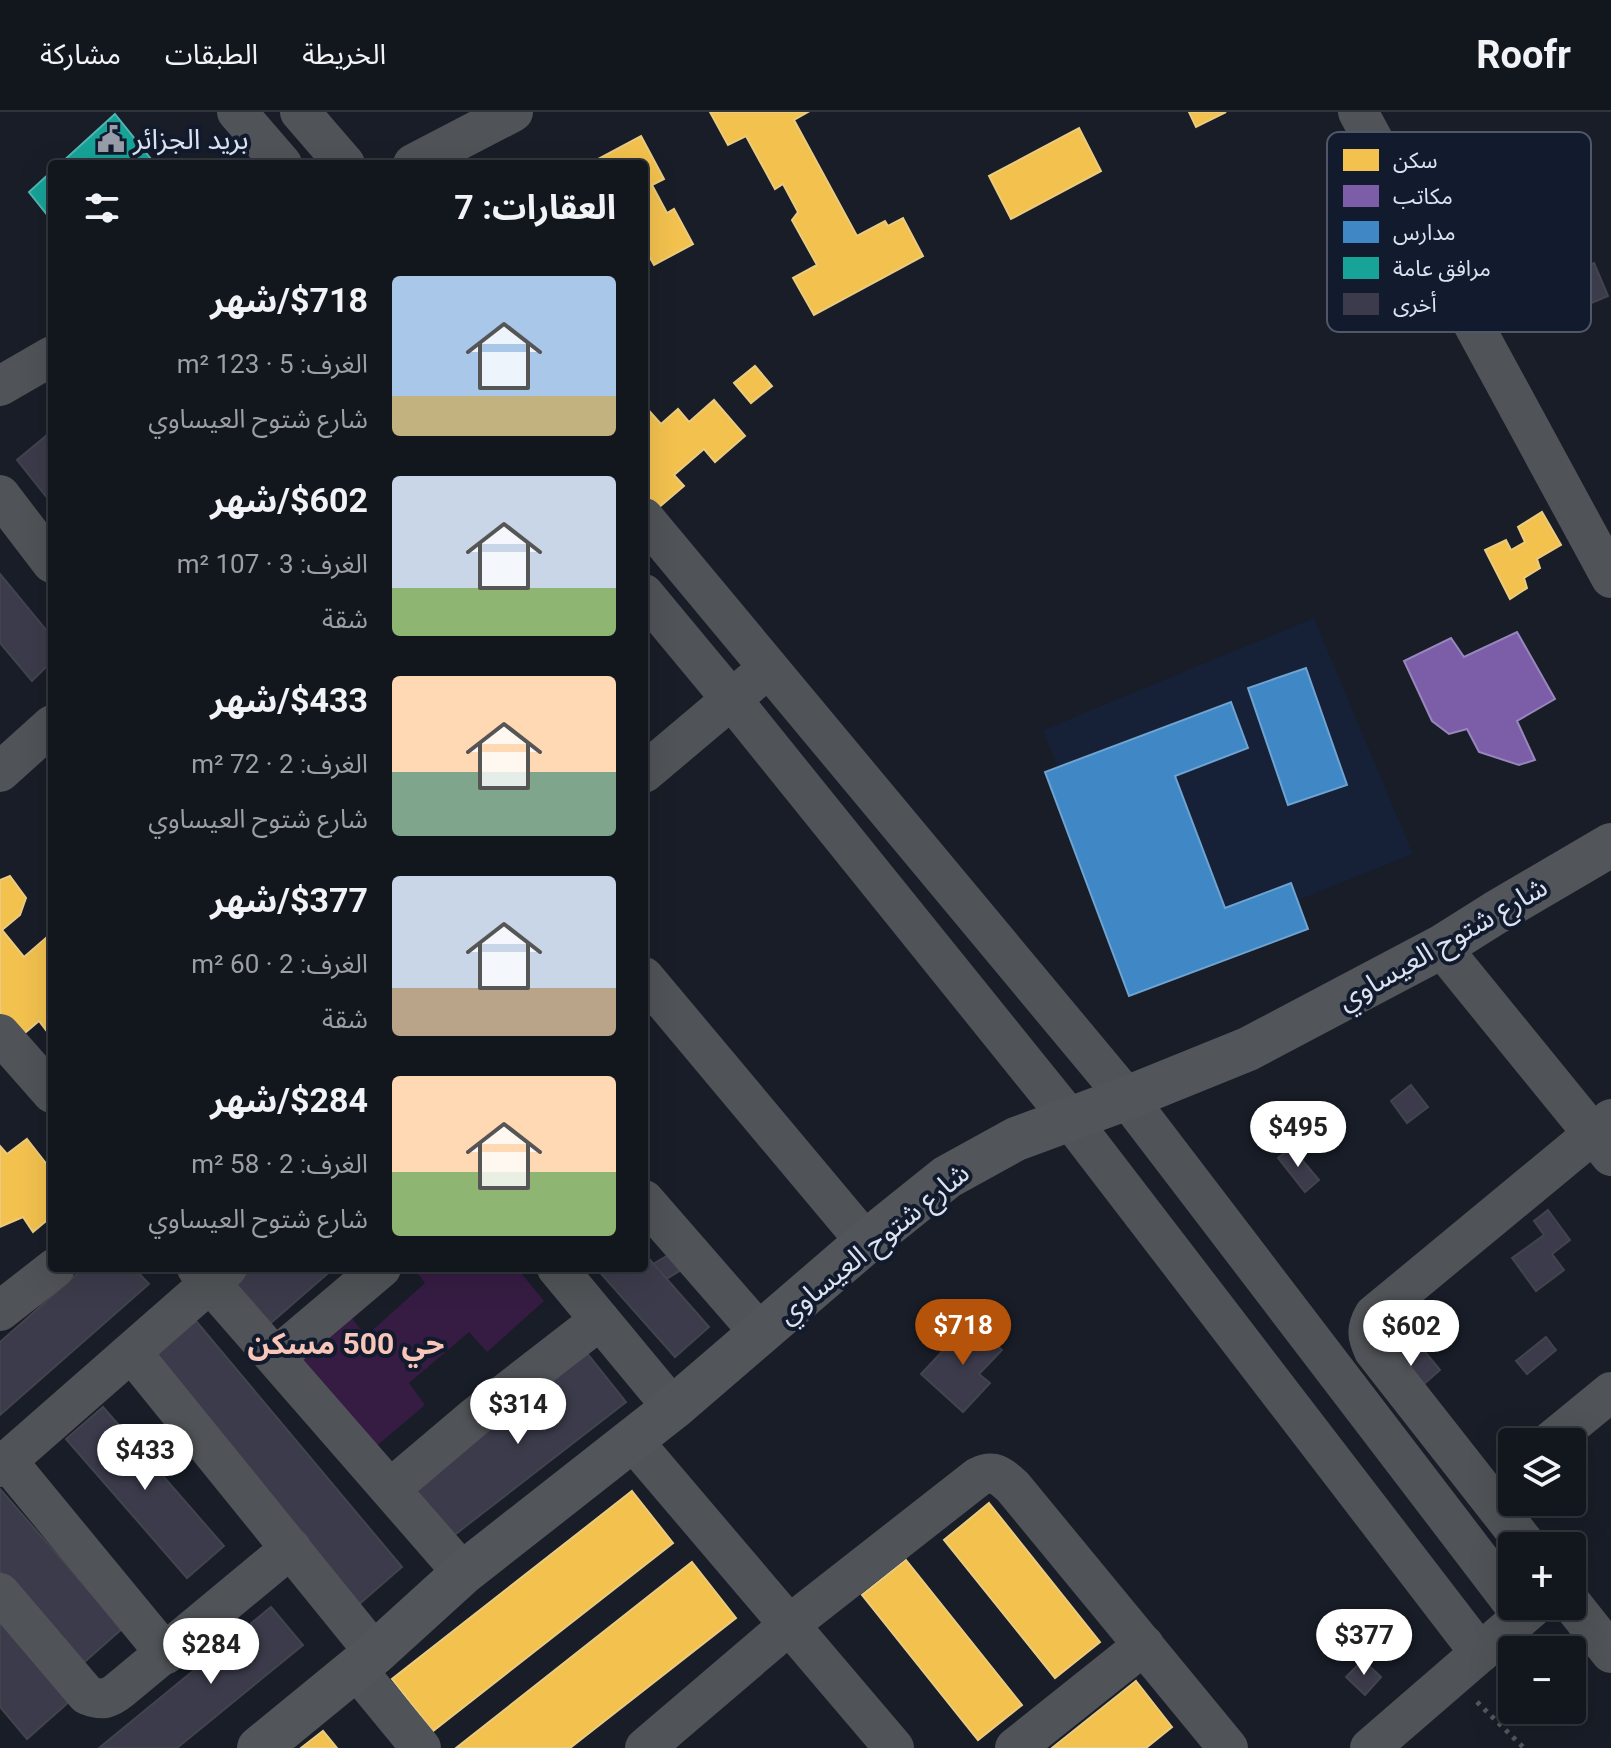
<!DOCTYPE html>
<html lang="ar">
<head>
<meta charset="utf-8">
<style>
	:root { --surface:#12161d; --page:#1b1f26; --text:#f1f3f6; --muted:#9c9fa4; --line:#31353b; --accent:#b45309 }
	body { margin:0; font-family:Roboto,"Noto Sans Arabic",sans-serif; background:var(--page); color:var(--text); direction:rtl; height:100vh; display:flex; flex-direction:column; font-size:30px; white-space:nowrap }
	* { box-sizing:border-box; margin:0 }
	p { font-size:26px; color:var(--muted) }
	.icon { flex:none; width:44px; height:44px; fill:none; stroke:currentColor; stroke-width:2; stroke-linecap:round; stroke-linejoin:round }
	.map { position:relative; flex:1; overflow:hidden; direction:ltr }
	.panel { position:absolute; left:48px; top:48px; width:600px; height:1112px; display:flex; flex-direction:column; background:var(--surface); border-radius:8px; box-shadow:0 8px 32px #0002,0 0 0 2px var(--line); direction:rtl }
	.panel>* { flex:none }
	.fabs { position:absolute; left:1498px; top:1316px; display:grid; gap:16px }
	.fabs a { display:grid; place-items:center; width:88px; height:88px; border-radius:8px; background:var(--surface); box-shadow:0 8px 32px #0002,0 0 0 2px var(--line); font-size:40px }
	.price { position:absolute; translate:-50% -68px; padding:0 18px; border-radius:28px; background:#fff; color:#222; font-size:26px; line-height:52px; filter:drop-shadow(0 2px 4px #0008) }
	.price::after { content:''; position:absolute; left:50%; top:48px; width:24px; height:18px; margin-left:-12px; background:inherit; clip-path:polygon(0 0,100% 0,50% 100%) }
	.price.current { background:var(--accent); color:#fff }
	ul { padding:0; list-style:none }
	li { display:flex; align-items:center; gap:24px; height:200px; padding:0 32px }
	li span { display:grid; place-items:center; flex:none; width:224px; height:160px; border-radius:8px; color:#555 }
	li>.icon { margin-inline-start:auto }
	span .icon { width:96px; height:96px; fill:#fffc; stroke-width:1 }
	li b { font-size:34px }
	h2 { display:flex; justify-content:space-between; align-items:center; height:96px; padding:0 32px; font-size:34px }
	header { display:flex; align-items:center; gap:48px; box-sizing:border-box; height:112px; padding:0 40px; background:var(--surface); border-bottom:2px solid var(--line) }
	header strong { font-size:38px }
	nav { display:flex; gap:44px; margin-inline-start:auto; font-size:28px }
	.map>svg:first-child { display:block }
	.built { fill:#162037 }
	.green { fill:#361c43 }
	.homes { fill:#f2c14e; stroke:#ebcb7f; stroke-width:2 }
	.offices { fill:#7b5ea7; stroke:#9886bd; stroke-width:2 }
	.schools { fill:#3f88c5; stroke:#6ea3d2; stroke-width:2 }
	.public { fill:#17a398; stroke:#52b6b2; stroke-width:2 }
	.building { fill:#3b3b4b; stroke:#42444d; stroke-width:2 }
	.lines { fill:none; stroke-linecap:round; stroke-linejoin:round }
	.path { stroke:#54585d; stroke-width:5; stroke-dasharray:4 6; stroke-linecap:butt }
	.street { stroke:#505357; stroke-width:40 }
	.secondary { stroke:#52565b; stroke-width:44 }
	.labels { text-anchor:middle; stroke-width:8; stroke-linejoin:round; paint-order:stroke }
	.poi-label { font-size:28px; fill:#dce3f0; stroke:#121b2d; text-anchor:start }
	.street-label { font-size:28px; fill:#dce3f0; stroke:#121b2d }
	.neighbourhood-label { font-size:30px; font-weight:bold; fill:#f8c6b9; stroke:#121b2d }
	.key { fill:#121b2d; stroke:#4f5768; stroke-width:2 }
	.key-label { font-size:22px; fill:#dce3f0 }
</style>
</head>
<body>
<header>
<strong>Roofr</strong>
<nav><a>الخريطة</a><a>الطبقات</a><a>مشاركة</a></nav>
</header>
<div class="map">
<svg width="1611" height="1636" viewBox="0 0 1611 1636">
	<rect width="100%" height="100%" fill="#181d27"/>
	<!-- built -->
	<path class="built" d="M1314 506 1413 742 1137 853 1043 618Z"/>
	<!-- green -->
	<path class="green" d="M413 1156H517L544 1189 487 1240 469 1220 409 1271 425 1293 373 1337 294 1244 347 1200 366 1224 425 1171Z"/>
	<!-- homes -->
	<g class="homes">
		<path d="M710 0H808L794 8 857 124 885 109 888 114 903 106 923 144 814 203 793 166 817 153 792 108 798 100 783 72 775 77 746 24 728 33Z"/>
		<path d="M1189 0H1226L1196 15Z"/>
		<path d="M1079 16 1101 59 1011 107 989 64Z"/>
		<path d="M641 24 664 67 652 73 667 101 674 97 693 132 654 153 644 135V52H589Z"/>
		<path d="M755 254 772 274 751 291 734 271Z"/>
		<path d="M714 288 745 324 715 350 704 337 674 363 684 374 658 396 644 380V293L661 312 678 297 689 310Z"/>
		<path d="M1542 400 1561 433 1537 447 1540 456 1524 466 1527 476 1510 487 1485 438 1506 428 1511 438 1525 430 1518 415Z"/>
		<path d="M10 764 26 786 20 803 2 818 24 845 46 826 52 835V926L39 909 20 925 0 902V768Z"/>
		<path d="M27 1027 52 1059V1104L33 1120 23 1105 0 1115V1034L7 1042Z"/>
		<path d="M632 1379 673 1431 433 1619 392 1567Z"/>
		<path d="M989 1391 1100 1530 1055 1566 944 1428Z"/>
		<path d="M906 1448 1022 1593 978 1628 862 1483Z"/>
		<path d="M692 1450 736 1506 570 1636H456Z"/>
		<path d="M1136 1569 1172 1615 1146 1636H1052Z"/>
		<path d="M323 1619 337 1636H301Z"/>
	</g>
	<!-- offices -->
	<path class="offices" d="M1517 520 1555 587 1517 609 1535 648 1519 653 1479 640 1467 617 1449 622 1432 609 1404 549 1451 526 1464 545Z"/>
	<!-- schools -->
	<g class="schools">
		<path d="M1306 556 1347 673 1288 693 1248 576Z"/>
		<path d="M1231 590 1248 636 1175 664 1225 796 1291 771 1308 817 1129 884 1045 660Z"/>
	</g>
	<!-- public -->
	<g class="public">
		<path d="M115 2 155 52H60Z"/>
		<path d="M52 59V109L29 80Z"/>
	</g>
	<!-- building -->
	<g class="building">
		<path d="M1594 151 1608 184 1561 204 1548 171Z"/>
		<path d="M52 319V392L17 348Z"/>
		<path d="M0 462 52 525V549L32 569 0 531Z"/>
		<path d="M1411 973 1428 995 1407 1011 1391 989Z"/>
		<path d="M1291 1035 1319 1068 1305 1080 1278 1046Z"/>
		<path d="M1548 1098 1570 1128 1552 1142 1564 1158 1536 1179 1512 1146 1544 1123 1534 1109Z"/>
		<path d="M677 1138 686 1155 663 1169 653 1152Z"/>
		<path d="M644 1141 709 1215 675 1245 596 1156H644Z"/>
		<path d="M84 1156H134L149 1172 0 1303V1230Z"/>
		<path d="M253 1156H334L265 1216 230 1176Z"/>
		<path d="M196 1209 402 1455 357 1494 151 1248Z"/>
		<path d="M971 1209 1002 1238 979 1262 990 1271 963 1300 921 1262Z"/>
		<path d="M1546 1225 1556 1238 1527 1262 1516 1249Z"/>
		<path d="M1416 1229 1440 1258 1417 1278 1377 1263Z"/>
		<path d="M587 1241 626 1290 448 1428 410 1379Z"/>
		<path d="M103 1295 224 1434 187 1466 66 1327Z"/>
		<path d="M0 1377 122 1517 81 1553 0 1459Z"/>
		<path d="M271 1495 303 1533 177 1636H99Z"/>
		<path d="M0 1507 70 1589 27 1627 0 1595Z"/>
		<path d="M1363 1548 1381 1565 1365 1583 1346 1565Z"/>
	</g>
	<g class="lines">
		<!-- path -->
		<path class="path" d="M1477 1590 1524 1636"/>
		<!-- street -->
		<g class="street">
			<path d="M237 0 282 52"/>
			<path d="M300 0 345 52"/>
			<path d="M1358 0 1611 466"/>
			<path d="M413 52 513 0"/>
			<path d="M0 274 52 244"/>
			<path d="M0 383 52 451"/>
			<path d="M644 406 1127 986 1512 1490"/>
			<path d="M644 482 732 588 1070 1007 1480 1541"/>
			<path d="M0 660 52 613"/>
			<path d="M644 661 753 569"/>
			<path d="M1441 835 1611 1044"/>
			<path d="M644 865 866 1130"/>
			<path d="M0 922 52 981"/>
			<path d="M644 1088 760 1221"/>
			<path d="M197 1156 463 1461"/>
			<path d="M557 1156 673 1296"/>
			<path d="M0 1199 55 1156"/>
			<path d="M132 1241 375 1541"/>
			<path d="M276 1245 381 1156"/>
			<path d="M632 1328 894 1636"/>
			<path d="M1550 1330 1611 1280"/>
			<path d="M7 1349 166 1542"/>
			<path d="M0 1355 227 1156"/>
			<path d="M390 1377 475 1305 600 1208"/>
			<path d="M1527 1434 1374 1239C1367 1224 1366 1217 1374 1203L1611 1007"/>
			<path d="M0 1481 87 1583C102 1589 109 1587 121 1577L291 1436"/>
			<path d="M1572 1492 1611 1541"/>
			<path d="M356 1557 421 1636"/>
			<path d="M645 1636 789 1513 978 1365C995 1357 1001 1364 1013 1375L1228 1636"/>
			<path d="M1015 1636 1144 1533"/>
			<path d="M1370 1636 1534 1494"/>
		</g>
		<!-- secondary -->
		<path class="secondary" d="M259 1636 375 1541 463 1461 673 1296 866 1130 947 1065 1016 1027 1127 986 1248 937 1441 835 1495 801 1611 733"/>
	</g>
	<!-- icons -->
	<defs>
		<g id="civic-bare" transform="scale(2.16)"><path d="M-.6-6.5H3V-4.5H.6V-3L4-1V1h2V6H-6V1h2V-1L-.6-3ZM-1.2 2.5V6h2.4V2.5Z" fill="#979eaa" stroke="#121b2d" stroke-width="2.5" paint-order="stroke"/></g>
	</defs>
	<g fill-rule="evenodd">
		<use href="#civic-bare" x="111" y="27"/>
	</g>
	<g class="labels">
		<!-- poi labels -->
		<g class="poi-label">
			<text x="133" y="37">بريد الجزائر</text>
		</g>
		<!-- street labels -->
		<g class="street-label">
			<text transform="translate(1442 831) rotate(-30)" y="10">شارع شتوح العيساوي</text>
			<text transform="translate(873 1131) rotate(-39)" y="10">شارع شتوح العيساوي</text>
		</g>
		<!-- neighbourhood labels -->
		<g class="neighbourhood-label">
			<text x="346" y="1242">حي 500 مسكن</text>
		</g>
	</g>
	<!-- legend -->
	<rect x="1327" y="20" width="264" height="200" rx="12" class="key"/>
	<rect x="1343" y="37" width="36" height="22" fill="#f2c14e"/>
	<rect x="1343" y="73" width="36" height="22" fill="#7b5ea7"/>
	<rect x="1343" y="109" width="36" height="22" fill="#3f88c5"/>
	<rect x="1343" y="145" width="36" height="22" fill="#17a398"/>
	<rect x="1343" y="181" width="36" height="22" fill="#3b3b4b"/>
	<g class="key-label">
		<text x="1393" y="56">سكن</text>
		<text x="1393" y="92">مكاتب</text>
		<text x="1393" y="128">مدارس</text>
		<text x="1393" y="164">مرافق عامة</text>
		<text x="1393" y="200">أخرى</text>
	</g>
</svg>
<div class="fabs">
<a><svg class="icon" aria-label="layers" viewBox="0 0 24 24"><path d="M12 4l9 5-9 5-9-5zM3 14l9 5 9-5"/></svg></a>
<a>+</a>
<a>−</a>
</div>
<b class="price" style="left:1298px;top:1057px">$495</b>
<b class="price current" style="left:963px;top:1255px">$718</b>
<b class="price" style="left:1411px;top:1256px">$602</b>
<b class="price" style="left:518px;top:1334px">$314</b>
<b class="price" style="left:145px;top:1380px">$433</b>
<b class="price" style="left:1364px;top:1565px">$377</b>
<b class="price" style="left:211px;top:1574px">$284</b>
<section class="panel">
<h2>العقارات: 7<svg class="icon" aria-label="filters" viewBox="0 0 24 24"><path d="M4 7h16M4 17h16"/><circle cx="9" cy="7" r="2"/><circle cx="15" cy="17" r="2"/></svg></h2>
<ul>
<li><span style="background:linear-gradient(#a9c7e8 75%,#c2b280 0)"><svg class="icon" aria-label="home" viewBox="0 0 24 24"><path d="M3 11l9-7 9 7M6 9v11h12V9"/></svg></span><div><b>$718/شهر</b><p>الغرف: 5 · 123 m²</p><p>شارع شتوح العيساوي</p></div></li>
<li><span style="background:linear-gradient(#c9d6e8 70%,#8fb573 0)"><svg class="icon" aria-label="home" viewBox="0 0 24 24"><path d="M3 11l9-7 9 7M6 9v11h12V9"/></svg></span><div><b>$602/شهر</b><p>الغرف: 3 · 107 m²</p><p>شقة</p></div></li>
<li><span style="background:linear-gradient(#ffd9b3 60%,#7fa58c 0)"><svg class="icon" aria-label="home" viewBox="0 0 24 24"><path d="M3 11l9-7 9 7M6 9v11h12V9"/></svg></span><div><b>$433/شهر</b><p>الغرف: 2 · 72 m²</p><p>شارع شتوح العيساوي</p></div></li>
<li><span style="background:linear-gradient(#c9d6e8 70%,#b9a48a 0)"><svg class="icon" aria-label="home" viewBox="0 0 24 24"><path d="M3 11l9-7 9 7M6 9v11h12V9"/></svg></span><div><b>$377/شهر</b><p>الغرف: 2 · 60 m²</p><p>شقة</p></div></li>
<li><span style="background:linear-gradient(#ffd9b3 60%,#8fb573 0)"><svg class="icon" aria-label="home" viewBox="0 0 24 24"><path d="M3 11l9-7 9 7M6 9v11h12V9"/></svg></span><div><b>$284/شهر</b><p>الغرف: 2 · 58 m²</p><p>شارع شتوح العيساوي</p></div></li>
</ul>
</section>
</div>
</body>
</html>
